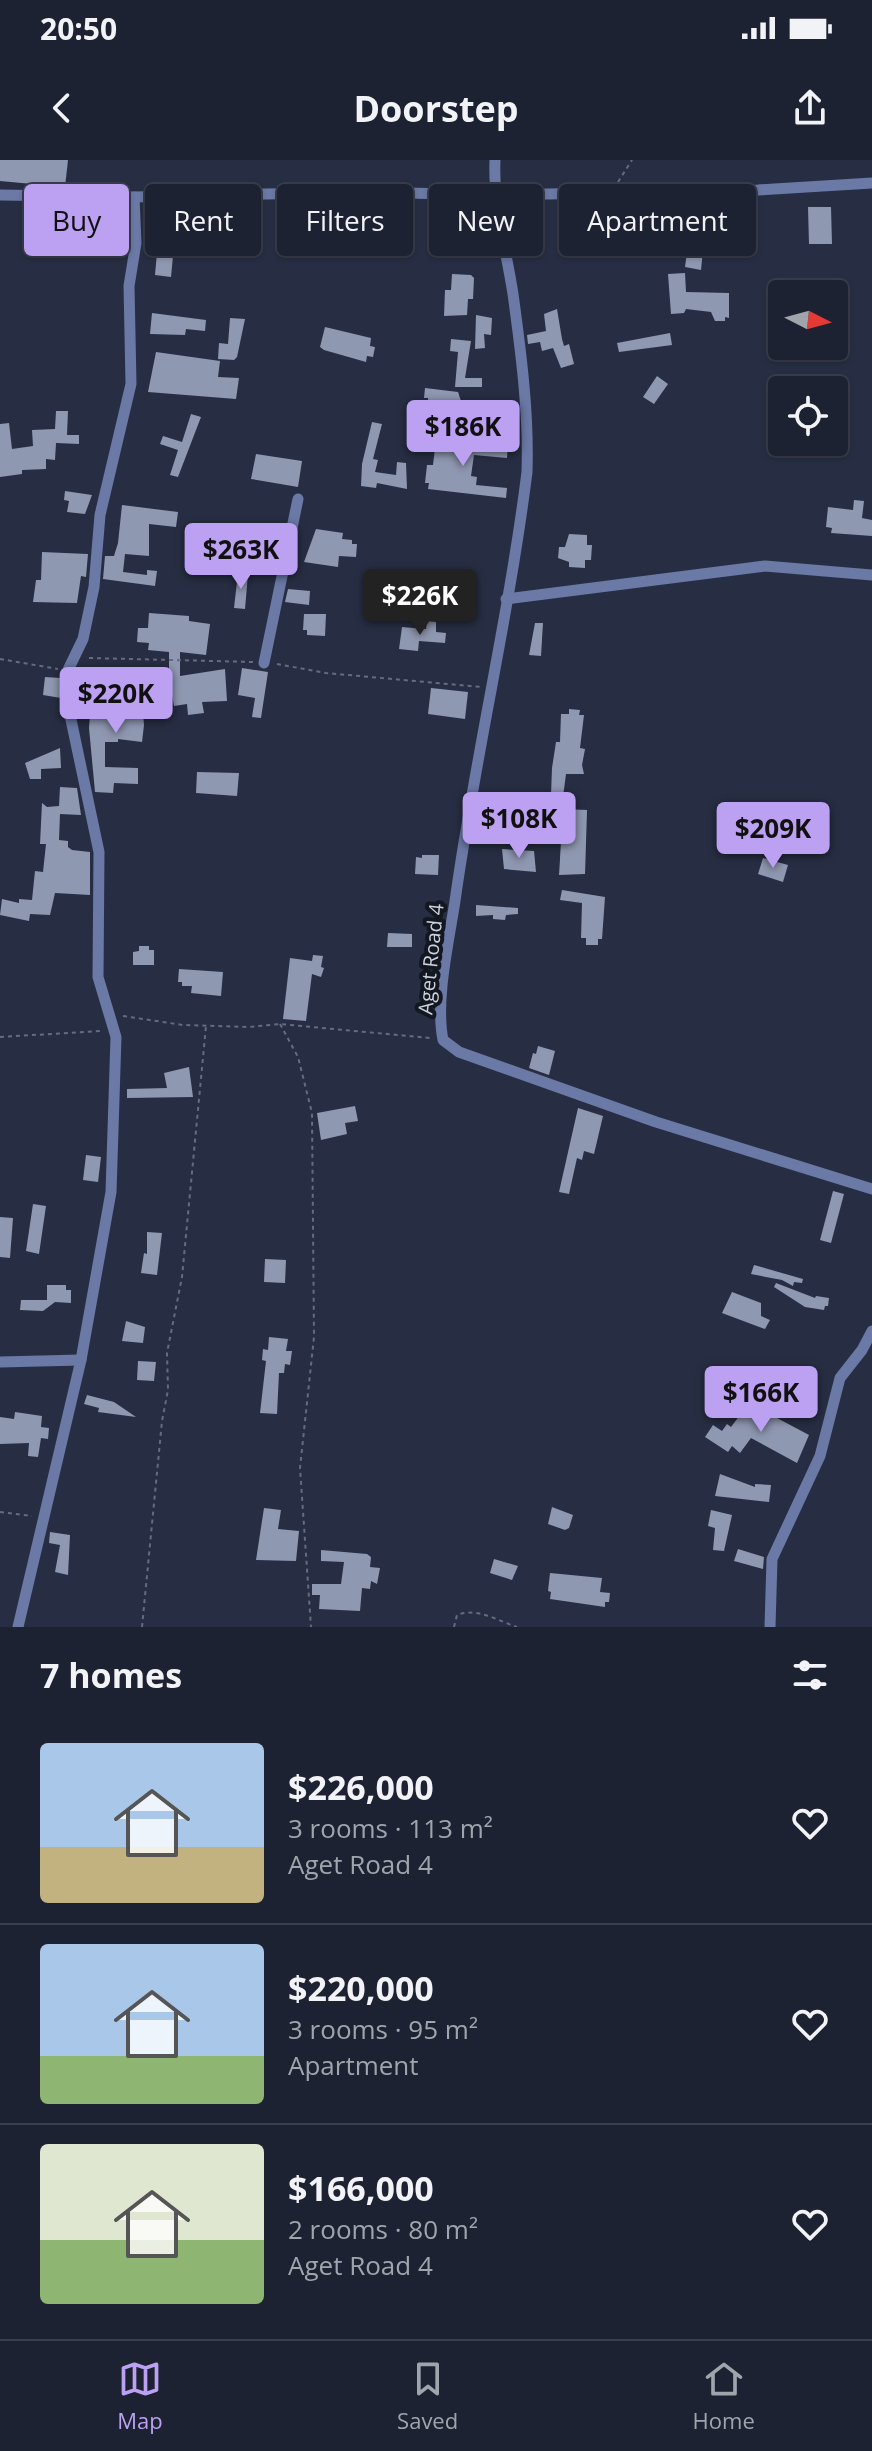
<!DOCTYPE html>
<html lang="en">
<head>
<meta charset="utf-8">
<style>
	:root { --surface:#1d2232; --page:#2a2f3e; --text:#f1f3f6; --muted:#a0a4ac; --line:#3b3f4d; --accent:#bca0f2 }
	body { margin:0; font-family:"Open Sans",sans-serif; background:var(--page); color:var(--text); height:100vh; display:flex; flex-direction:column; font-size:30px; white-space:nowrap }
	* { box-sizing:border-box; margin:0 }
	p { font-size:26px; color:var(--muted) }
	.icon { flex:none; width:44px; height:44px; fill:none; stroke:currentColor; stroke-width:2; stroke-linecap:round; stroke-linejoin:round }
	.map { position:relative; height:1467px; overflow:hidden }
	.side { display:flex; flex-direction:column; background:var(--surface); flex:1 }
	.side>* { flex:none }
	.hud { position:absolute; left:24px; top:24px; width:824px; height:72px; display:flex; gap:16px }
	.needle { width:52px; rotate:96deg }
	.controls { position:absolute; left:768px; top:120px; display:grid; gap:16px }
	.controls a { display:grid; place-items:center; width:80px; height:80px; border-radius:8px; background:var(--surface); box-shadow:0 2px 6px #0004,0 0 0 2px var(--line); font-size:40px }
	.price { position:absolute; translate:-50% -68px; padding:0 18px; border-radius:8px; background:var(--accent); color:#111; font-size:26px; line-height:52px; filter:drop-shadow(0 2px 4px #0008) }
	.price::after { content:''; position:absolute; left:50%; top:48px; width:24px; height:18px; margin-left:-12px; background:inherit; clip-path:polygon(0 0,100% 0,50% 100%) }
	.price.current { background:#222; color:#fff }
	ul { padding:0; list-style:none }
	li { display:flex; align-items:center; gap:24px; height:200px; padding:0 40px }
	li+li { border-top:2px solid var(--line) }
	li span { display:grid; place-items:center; flex:none; width:224px; height:160px; border-radius:8px; color:#555 }
	li>.icon { margin-inline-start:auto }
	span .icon { width:96px; height:96px; fill:#fffc; stroke-width:1 }
	li b { font-size:34px }
	h2 { display:flex; justify-content:space-between; align-items:center; height:96px; padding:0 40px; font-size:34px }
	.tag { padding:0 28px; border-radius:8px; background:var(--surface); box-shadow:0 2px 6px #0004,0 0 0 2px var(--line); font-size:28px; line-height:72px }
	.tag.current { background:var(--accent); color:#111 }
	.status { display:flex; justify-content:space-between; align-items:center; height:56px; padding:0 40px; background:var(--surface); direction:ltr }
	.status svg { height:22px; fill:currentColor }
	header { display:flex; justify-content:space-between; align-items:center; height:104px; padding:0 40px; background:var(--surface); font-size:36px; font-weight:700 }
	.menu { display:flex; justify-content:space-around; align-items:center; height:112px; border-top:2px solid var(--line); background:var(--surface); font-size:22px; color:var(--muted) }
	.menu a { display:grid; justify-items:center; gap:4px }
	.menu .current { color:var(--accent) }
	.map>svg:first-child { display:block }
	.building { fill:#8f98b1 }
	.lines { fill:none; stroke-linecap:round; stroke-linejoin:round }
	.path { stroke:#666c7f; stroke-width:2; stroke-dasharray:4 4; stroke-linecap:butt }
	.minor { stroke:#6a79a5; stroke-width:11 }
	.labels { text-anchor:middle; stroke-width:8; stroke-linejoin:round; paint-order:stroke }
	.street-label { font-size:20px; fill:#cdd2e0; stroke:#131720 }
</style>
</head>
<body>
<div class="status"><b>20:50</b><svg viewBox="0 0 49 12"><path d="M0 12V9h3v3zM5 12V6h3v6zM10 12V3h3v9zM15 12V0h3v12zM26 1h20v11H26zM47 4h2v5h-2z"/></svg></div>
<header><svg class="icon" aria-label="back" viewBox="0 0 24 24"><path d="M15 5l-7 7 7 7"/></svg>Doorstep<svg class="icon" aria-label="share" viewBox="0 0 24 24"><path d="M12 15V3M7 8l5-5 5 5M5 13v7h14v-7"/></svg></header>
<div class="map">
<svg width="872" height="1467" viewBox="0 0 872 1467">
	<rect width="100%" height="100%" fill="#272e43"/>
	<!-- building -->
	<g class="building">
		<path d="M0 0H68L65 27 0 21Z"/>
		<path d="M507 43H538L529 50 531 78 512 80Z"/>
		<path d="M679 44 697 46 691 88 703 90 701 110 685 107 687 92 668 90 670 81H673Z"/>
		<path d="M808 47H831L832 84H809Z"/>
		<path d="M395 59 412 64 411 84 403 83 402 89H394L395 83 381 82 382 63H395Z"/>
		<path d="M158 81 174 85 171 117 155 115Z"/>
		<path d="M685 113 686 132 729 133V158L725 157V161H715L711 152 686 149 684 153 671 154 668 114Z"/>
		<path d="M452 114 471 115 474 118 473 139H468L467 155 444 156 445 130H451Z"/>
		<path d="M557 149 562 179 564 186 569 184 574 204 561 208 553 188 542 191 540 182 528 184 527 175 546 171 544 154Z"/>
		<path d="M152 153 206 160 205 171 186 169 185 175 150 174Z"/>
		<path d="M476 155 492 158 491 175 484 174 485 188 475 189Z"/>
		<path d="M230 158 245 159 237 197 234 200 218 199 219 183 228 184Z"/>
		<path d="M325 167 371 178 370 186 375 187 373 197 367 196 366 202 324 190 320 187Z"/>
		<path d="M670 173 672 185 619 192 617 183Z"/>
		<path d="M451 179 471 181 465 218H482V227H455L458 192 450 191Z"/>
		<path d="M156 192 220 201 218 217 239 218 236 239 148 232Z"/>
		<path d="M657 216 668 224 654 244 643 237Z"/>
		<path d="M425 228 458 232 468 262 443 270 444 258 432 256 433 246 428 245V238H424Z"/>
		<path d="M56 251H68L67 275H79V284L56 283 55 300 46 299V309L22 310V314L0 317V264L9 263 12 289 33 286 32 270 55 269Z"/>
		<path d="M191 254 201 257 178 317 170 315 178 290 160 284 163 276 182 282Z"/>
		<path d="M372 262 382 264 373 299 378 300 375 312 396 315 397 302 406 303 407 329 377 323 376 328 361 326 362 304Z"/>
		<path d="M478 282 508 285 507 298 474 295 471 316 477 317 476 325 507 328 506 338 428 329 429 323H425L427 305H433L435 288H439V283Z"/>
		<path d="M256 294 302 301 298 327 251 319Z"/>
		<path d="M65 331 92 335 85 354 67 352 69 341 64 340Z"/>
		<path d="M854 340 864 341 862 358 872 360V376L831 373 832 368 826 367 828 347 853 350Z"/>
		<path d="M122 345 178 352 176 367 149 364V396L125 394 123 412 147 415V410L157 411 155 426 103 419 105 396H114L118 383Z"/>
		<path d="M316 369 343 373 342 379 352 380V384H357L356 397 339 396 338 407 304 402Z"/>
		<path d="M569 374 587 375V385H592L591 400H585V408L569 407V402L558 398 559 387H565Z"/>
		<path d="M42 392 88 394 86 417 81 416 77 443 33 442 36 420H41Z"/>
		<path d="M412 411H428V415H435V429H427L428 436 413 437Z"/>
		<path d="M238 413 248 414 245 449 234 448Z"/>
		<path d="M288 429 310 431 309 445 285 442Z"/>
		<path d="M149 453 189 456V461L210 464 206 495 180 492V516L225 509 227 541 202 542 204 553 188 555 187 544 174 546 169 519V492L148 490 149 483 137 482 138 468H148Z"/>
		<path d="M304 454H326L325 476 307 475V470H303Z"/>
		<path d="M427 461 436 462V472L446 473 445 483 419 481 418 491 399 489 402 467 426 469Z"/>
		<path d="M535 463H543L541 496 529 495Z"/>
		<path d="M242 508 268 512 261 558 252 557 255 538 238 535Z"/>
		<path d="M131 516H140L144 565 142 582 118 579V582H105V607L138 608V624L114 623 113 633 95 632 89 568 91 542 118 543 117 533 131 532Z"/>
		<path d="M45 517 60 518 61 538 43 535Z"/>
		<path d="M431 528 468 532 465 559 428 554Z"/>
		<path d="M569 549 580 550 579 555H584L580 588 585 589 582 605 584 614H566L563 637 551 635 552 608 556 582H560L561 554H569Z"/>
		<path d="M60 588 61 608 41 609V619H30L25 603Z"/>
		<path d="M197 612 239 613 237 636 196 633Z"/>
		<path d="M60 627 77 628 81 655 60 654 59 680 68 681V687L72 690 90 692V735L55 733 50 755 30 754 29 761 0 755 2 739 19 743V739L32 740 35 711 43 712 46 684H40L42 643 47 647 59 646Z"/>
		<path d="M563 649 587 650 585 714 559 715Z"/>
		<path d="M502 689 534 691 536 712 504 709Z"/>
		<path d="M422 695H439L438 715 415 714 416 697 422 698Z"/>
		<path d="M763 698 788 705 783 722 758 714Z"/>
		<path d="M562 730 605 737 602 779H598V785H586V778H581L582 743 560 740Z"/>
		<path d="M476 745 518 748V754L506 755 505 760 493 759V755L476 756Z"/>
		<path d="M388 773 412 774V787H387Z"/>
		<path d="M139 786H149V790H154V805H133V792L139 791Z"/>
		<path d="M313 795 323 796 321 807 324 808 321 817 312 814 306 861 283 859 290 798 312 801Z"/>
		<path d="M179 809 223 812 221 836 191 833 192 826H182V822H178Z"/>
		<path d="M538 886 555 891 549 915 529 908 533 893 536 894Z"/>
		<path d="M189 907 193 937 127 938V929L167 928 164 913Z"/>
		<path d="M355 946 358 961 345 963 347 974 321 980 317 953Z"/>
		<path d="M578 948 603 956 594 994 584 991 582 1000 577 998 569 1034 559 1032Z"/>
		<path d="M86 995 101 997 98 1022 83 1020Z"/>
		<path d="M833 1031 844 1034 831 1083 820 1080Z"/>
		<path d="M33 1044 46 1046 39 1094 26 1091Z"/>
		<path d="M0 1057 13 1058 10 1098 0 1097Z"/>
		<path d="M147 1072 162 1073 157 1115 141 1113 144 1093 147 1094Z"/>
		<path d="M265 1099 286 1100 285 1123 264 1122Z"/>
		<path d="M754 1105 803 1119 802 1123 794 1122 793 1126 782 1120 751 1114Z"/>
		<path d="M776 1123 815 1138 816 1136 829 1138 828 1146H825L824 1150 805 1147 774 1127Z"/>
		<path d="M47 1125H66V1130H71V1143L55 1142 43 1151 20 1150 21 1140H47Z"/>
		<path d="M732 1132 761 1143V1156L770 1160 765 1169 722 1153Z"/>
		<path d="M126 1161 145 1167 143 1183 122 1181Z"/>
		<path d="M269 1177 288 1179 286 1191H292L290 1205 285 1204 284 1213H279L277 1254 260 1253 266 1201 262 1200 263 1189 268 1190Z"/>
		<path d="M138 1201 156 1202 154 1221 137 1220Z"/>
		<path d="M87 1235 114 1242 136 1257 98 1252 99 1248 84 1244Z"/>
		<path d="M749 1243 809 1275 797 1303 751 1278 740 1293 732 1286 728 1292 705 1277 713 1265 722 1271 727 1264 731 1267Z"/>
		<path d="M15 1252 42 1256 41 1267 49 1268 48 1279 41 1278 38 1297 28 1296 29 1283 0 1284V1257L14 1259Z"/>
		<path d="M720 1314 755 1327V1324L771 1325 769 1342 715 1336Z"/>
		<path d="M552 1347 573 1355 569 1368 565 1370 548 1364Z"/>
		<path d="M264 1348 281 1350 278 1369 299 1371 296 1401 256 1400Z"/>
		<path d="M711 1350 732 1355 724 1391 713 1390 715 1368 708 1366Z"/>
		<path d="M50 1372 70 1375 68 1415 55 1412 60 1385 49 1383Z"/>
		<path d="M738 1389 764 1397 763 1409 734 1401Z"/>
		<path d="M321 1390 367 1394 371 1397 370 1407 380 1408 377 1424 371 1421 370 1429 362 1428 360 1451 319 1449 320 1435H312V1424H341L344 1402 321 1401Z"/>
		<path d="M494 1399 518 1406 512 1420 490 1413Z"/>
		<path d="M550 1413 602 1418 600 1432 610 1433 609 1442H605V1447L550 1439 551 1432 548 1431Z"/>
	</g>
	<g class="lines">
		<!-- path -->
		<g class="path">
			<path d="M618 22 632 0"/>
			<path d="M89 498 254 502"/>
			<path d="M0 499 58 509"/>
			<path d="M277 504 326 513 481 527"/>
			<path d="M123 856 183 865 249 867 280 864 430 878"/>
			<path d="M280 864 298 897 312 953 314 1177 300 1308 311 1467"/>
			<path d="M0 877 101 871"/>
			<path d="M0 1352 32 1356"/>
			<path d="M142 1467 162 1261 168 1230 167 1193 182 1117 206 866"/>
			<path d="M454 1467 457 1455C478 1447 498 1461 517 1467"/>
		</g>
		<!-- minor -->
		<g class="minor">
			<path d="M495 0C493 46 506 88 513 134 521 192 529 254 527 312 509 456 475 597 455 741 449 781 435 840 443 880L459 892 656 962 872 1029"/>
			<path d="M0 35 134 37 362 32 494 35 758 30 872 23"/>
			<path d="M506 439 765 406 872 415"/>
			<path d="M264 503 298 339"/>
			<path d="M0 1202 81 1200"/>
			<path d="M18 1467 81 1200 111 1032 116 877 98 817 99 692 70 555 68 510 83 479 94 427 100 355 131 224 129 126 136 83 134 37"/>
			<path d="M770 1467 772 1399 820 1296 840 1218 862 1190 872 1171"/>
		</g>
	</g>
	<g class="labels">
		<!-- street labels -->
		<g class="street-label">
			<text transform="translate(431 799) rotate(-84)" y="7">Aget Road 4</text>
		</g>
	</g>
</svg>
<div class="controls">
<a><svg class="needle" viewBox="-14 -14 28 28"><path d="M0-13l5 13h-10z" fill="#e53935"/><path d="M0 13l5-13h-10z" fill="#a0a4ac"/></svg></a>
<a><svg class="icon" aria-label="locate" viewBox="0 0 24 24"><circle cx="12" cy="12" r="6"/><path d="M12 2v4M12 18v4M2 12h4M18 12h4"/></svg></a>
</div>
<b class="price" style="left:463px;top:308px">$186K</b>
<b class="price" style="left:241px;top:431px">$263K</b>
<b class="price current" style="left:420px;top:477px">$226K</b>
<b class="price" style="left:116px;top:575px">$220K</b>
<b class="price" style="left:519px;top:700px">$108K</b>
<b class="price" style="left:773px;top:710px">$209K</b>
<b class="price" style="left:761px;top:1274px">$166K</b>
<div class="hud">
<a class="tag current">Buy</a>
<a class="tag">Rent</a>
<a class="tag">Filters</a>
<a class="tag">New</a>
<a class="tag">Apartment</a>
</div>
</div>
<section class="side">
<h2>7 homes<svg class="icon" aria-label="filters" viewBox="0 0 24 24"><path d="M4 7h16M4 17h16"/><circle cx="9" cy="7" r="2"/><circle cx="15" cy="17" r="2"/></svg></h2>
<ul>
<li><span style="background:linear-gradient(#a9c7e8 65%,#c2b280 0)"><svg class="icon" aria-label="home" viewBox="0 0 24 24"><path d="M3 11l9-7 9 7M6 9v11h12V9"/></svg></span><div><b>$226,000</b><p>3 rooms · 113 m²</p><p>Aget Road 4</p></div><svg class="icon" aria-label="heart" viewBox="0 0 24 24"><path d="M12 20l-8-8c-3-5 5-10 8-4 3-6 11-1 8 4z"/></svg></li>
<li><span style="background:linear-gradient(#a9c7e8 70%,#8fb573 0)"><svg class="icon" aria-label="home" viewBox="0 0 24 24"><path d="M3 11l9-7 9 7M6 9v11h12V9"/></svg></span><div><b>$220,000</b><p>3 rooms · 95 m²</p><p>Apartment</p></div><svg class="icon" aria-label="heart" viewBox="0 0 24 24"><path d="M12 20l-8-8c-3-5 5-10 8-4 3-6 11-1 8 4z"/></svg></li>
<li><span style="background:linear-gradient(#dfe7d0 60%,#8fb573 0)"><svg class="icon" aria-label="home" viewBox="0 0 24 24"><path d="M3 11l9-7 9 7M6 9v11h12V9"/></svg></span><div><b>$166,000</b><p>2 rooms · 80 m²</p><p>Aget Road 4</p></div><svg class="icon" aria-label="heart" viewBox="0 0 24 24"><path d="M12 20l-8-8c-3-5 5-10 8-4 3-6 11-1 8 4z"/></svg></li>
</ul>
</section>
<nav class="menu">
<a class="current"><svg class="icon" aria-label="map" viewBox="0 0 24 24"><path d="M3 6l6-2 6 2 6-2v14l-6 2-6-2-6 2zM9 4v14M15 6v14"/></svg>Map</a>
<a><svg class="icon" aria-label="saved" viewBox="0 0 24 24"><path d="M7 4h10v16l-5-4-5 4z"/></svg>Saved</a>
<a><svg class="icon" aria-label="home" viewBox="0 0 24 24"><path d="M3 11l9-7 9 7M6 9v11h12V9"/></svg>Home</a>
</nav>
</body>
</html>
